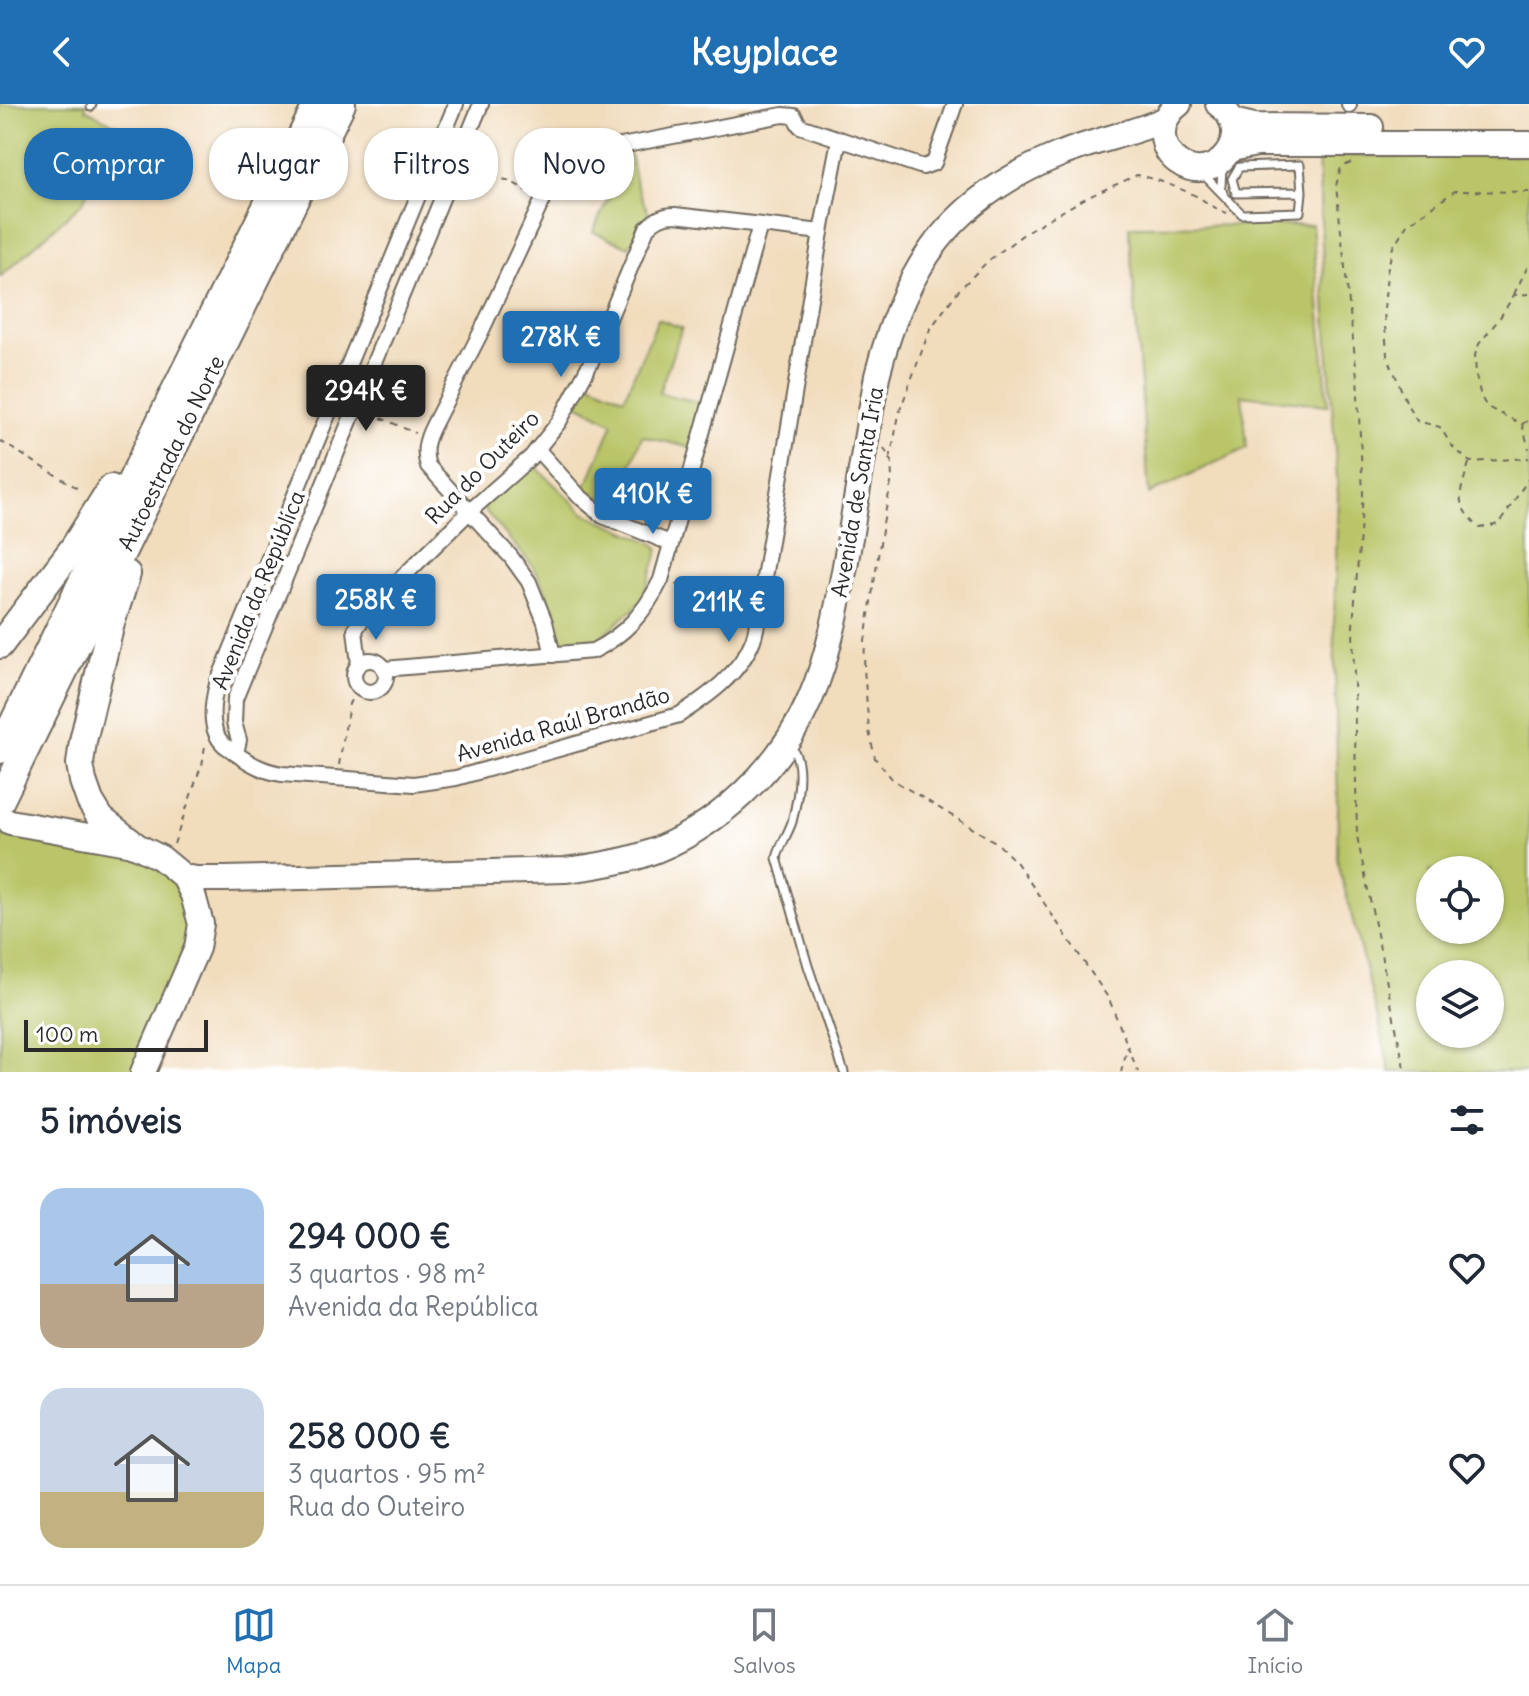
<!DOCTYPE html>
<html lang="pt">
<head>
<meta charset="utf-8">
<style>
	:root { --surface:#fff; --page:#f6f6f7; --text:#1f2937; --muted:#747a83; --line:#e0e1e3; --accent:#1f6fb2 }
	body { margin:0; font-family:Delius,sans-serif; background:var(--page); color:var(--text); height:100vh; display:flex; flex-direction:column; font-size:30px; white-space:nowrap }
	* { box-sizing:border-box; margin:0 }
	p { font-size:26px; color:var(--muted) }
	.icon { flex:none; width:44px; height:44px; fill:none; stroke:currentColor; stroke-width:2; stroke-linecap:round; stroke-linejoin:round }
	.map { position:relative; height:968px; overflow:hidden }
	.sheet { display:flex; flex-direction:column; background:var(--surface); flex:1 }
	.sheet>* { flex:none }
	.hud { position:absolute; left:24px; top:24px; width:800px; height:72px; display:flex; gap:16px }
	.tools { position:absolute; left:1416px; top:752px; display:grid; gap:16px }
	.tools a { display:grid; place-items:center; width:88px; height:88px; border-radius:50%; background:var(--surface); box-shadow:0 2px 6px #0004; font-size:40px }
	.scale { position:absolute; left:24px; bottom:20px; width:184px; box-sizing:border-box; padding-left:8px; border:4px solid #2b2b2b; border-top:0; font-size:22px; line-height:28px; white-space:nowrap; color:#2b2b2b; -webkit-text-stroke:6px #fff; paint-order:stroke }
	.price { position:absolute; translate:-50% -68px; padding:0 18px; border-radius:8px; background:var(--accent); color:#fff; font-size:26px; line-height:52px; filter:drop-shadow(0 2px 4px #0008) }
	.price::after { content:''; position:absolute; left:50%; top:48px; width:24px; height:18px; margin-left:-12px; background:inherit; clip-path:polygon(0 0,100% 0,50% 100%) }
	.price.current { background:#222; color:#fff }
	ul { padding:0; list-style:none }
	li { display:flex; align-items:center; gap:24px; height:200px; padding:0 40px }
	li span { display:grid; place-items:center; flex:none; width:224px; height:160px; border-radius:24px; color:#555 }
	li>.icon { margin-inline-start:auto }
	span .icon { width:96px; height:96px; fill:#fffc; stroke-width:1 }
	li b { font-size:34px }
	h2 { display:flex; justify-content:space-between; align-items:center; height:96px; padding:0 40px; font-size:34px }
	.chip { padding:0 28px; border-radius:32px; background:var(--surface); box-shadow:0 2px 6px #0004; font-size:28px; line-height:72px }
	.chip.current { background:var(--accent); color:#fff }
	header { display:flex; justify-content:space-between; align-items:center; height:104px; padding:0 40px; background:var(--accent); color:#fff; font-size:36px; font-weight:800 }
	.tab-bar { display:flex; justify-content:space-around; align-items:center; height:112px; border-top:2px solid var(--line); background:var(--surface); font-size:22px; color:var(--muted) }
	.tab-bar a { display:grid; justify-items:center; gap:4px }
	.tab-bar .current { color:var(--accent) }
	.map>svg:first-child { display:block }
	.green { fill:#b9c567; stroke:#727849; stroke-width:2; fill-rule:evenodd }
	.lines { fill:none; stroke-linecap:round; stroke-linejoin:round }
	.service-casing { stroke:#70695e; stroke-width:11 }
	.minor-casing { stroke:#70695e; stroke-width:18 }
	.primary-casing { stroke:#70695e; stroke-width:28 }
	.motorway-casing { stroke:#70695e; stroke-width:30 }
	.path { stroke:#70695e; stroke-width:2; stroke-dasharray:6 6; stroke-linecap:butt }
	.service { stroke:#fff; stroke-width:7 }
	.minor { stroke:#fff; stroke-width:14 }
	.primary { stroke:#fff; stroke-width:24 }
	.motorway { stroke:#fff; stroke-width:26 }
	.labels { text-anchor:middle; stroke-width:8; stroke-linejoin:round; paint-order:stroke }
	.street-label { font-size:22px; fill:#2b2b2b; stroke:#fff }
</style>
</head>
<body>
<header><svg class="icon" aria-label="back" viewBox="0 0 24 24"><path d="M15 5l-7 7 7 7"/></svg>Keyplace<svg class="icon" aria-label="heart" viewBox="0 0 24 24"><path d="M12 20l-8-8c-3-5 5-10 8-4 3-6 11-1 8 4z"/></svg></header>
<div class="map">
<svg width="1529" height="968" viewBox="0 0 1529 968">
	<rect width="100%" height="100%" fill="#fff"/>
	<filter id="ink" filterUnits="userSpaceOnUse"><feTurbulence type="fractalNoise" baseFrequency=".0125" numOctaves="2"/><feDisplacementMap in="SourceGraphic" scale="16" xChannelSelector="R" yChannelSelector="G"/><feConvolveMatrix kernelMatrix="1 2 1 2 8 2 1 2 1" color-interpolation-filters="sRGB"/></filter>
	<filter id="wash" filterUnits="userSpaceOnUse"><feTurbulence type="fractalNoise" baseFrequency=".006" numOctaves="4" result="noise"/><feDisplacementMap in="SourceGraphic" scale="32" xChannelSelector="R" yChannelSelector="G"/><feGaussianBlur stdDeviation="1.8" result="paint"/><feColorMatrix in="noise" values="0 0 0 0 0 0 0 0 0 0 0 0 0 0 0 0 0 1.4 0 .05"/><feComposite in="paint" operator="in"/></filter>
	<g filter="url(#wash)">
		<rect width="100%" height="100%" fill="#f1dcbc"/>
		<!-- green -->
		<g class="green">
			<path d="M0 0H87L85 5 118 22 83 98 0 173Z"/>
			<path d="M630 49 636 81 649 110 629 143 593 128 611 88 603 55Z"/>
			<path d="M1529 51V968H1390L1380 922 1337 755 1338 703 1334 518 1338 391 1324 181 1318 52ZM1430 766H1490V826H1430ZM1430 870H1490V930H1430Z"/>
			<path d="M1312 121 1328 301 1242 291 1247 344 1149 390 1129 122Z"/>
			<path d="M658 215 682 224 659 289 703 299 692 344 642 332 614 406 583 384 590 374 613 319 574 298 586 277 624 294Z"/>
			<path d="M532 359 584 409 653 439 659 445 642 497 598 536 560 540 544 483 533 462 480 401Z"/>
			<path d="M7 724 131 747 176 777 192 824 137 968H0V738Z"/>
		</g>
	</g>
	<g filter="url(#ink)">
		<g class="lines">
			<!-- service casing -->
			<g class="service-casing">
				<g id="service">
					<path d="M91 3 92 0"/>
					<path d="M1222 62 1221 83 1223 89"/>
					<path d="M1202 69 1242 110 1300 108 1302 88 1300 61 1239 63 1232 75 1236 89 1302 88"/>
					<path d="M790 642C806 657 797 698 792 718 788 730 780 741 777 754L808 862 844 968"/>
				</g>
			</g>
			<!-- minor casing -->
			<g class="minor-casing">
				<g id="minor">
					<path d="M456 0 217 580C212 599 208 626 224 641 228 644 232 646 235 649 251 660 263 667 282 670L414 680 456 674 679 611C708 592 740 570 753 536 758 522 759 506 761 492L821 128 839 36"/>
					<path d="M1349 1V0"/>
					<path d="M537 345 578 391 603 412 670 439"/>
					<path d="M553 551 545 518 529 478 511 453 428 362C423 347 426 336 433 322L481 228 559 61 574 51 783 11 794 12 800 22 923 63 934 59 955 0"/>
					<circle cx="370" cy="572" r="16"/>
					<path d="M359 560 355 526 367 508 470 407 531 353 559 318 590 260 647 124C656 115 663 111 675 111L821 128"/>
					<path d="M384 565 593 547C625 531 645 508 661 476L760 121"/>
					<path d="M236 649 239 636 234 619 235 595 481 0"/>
				</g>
			</g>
			<!-- primary casing -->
			<g class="primary-casing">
				<g id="primary">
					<path d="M1179 0C1169 7 1162 19 1163 32 1164 43 1169 52 1178 58 1215 85 1258 29 1218 0"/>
					<path d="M1232 17 1254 22 1371 23"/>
					<path d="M1231 45 1257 40H1529"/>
					<path d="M10 718 133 740 161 754 184 773 193 791 201 820 197 844 143 968"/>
					<path d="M184 773 197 775H225L565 766C591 763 617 759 643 751 716 726 781 664 811 593 833 541 841 483 851 428 859 376 868 324 877 272 905 161 952 93 1061 50 1095 36 1132 30 1166 15"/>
				</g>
			</g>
			<!-- motorway casing -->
			<g class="motorway-casing">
				<g id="motorway">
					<path d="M127 470 111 519 83 637 80 660 83 677 90 697 101 715 133 740"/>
					<path d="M0 541 74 443 111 384"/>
					<path d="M0 646 179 278 317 0"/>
					<path d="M0 698 342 0"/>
				</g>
			</g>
			<!-- path -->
			<g class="path">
				<path d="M1351 59 1341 63 1336 82 1357 272 1363 390 1353 522 1357 732 1405 968"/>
				<path d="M471 60 492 72 510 77 529 88"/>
				<path d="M1529 88 1455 87 1407 120 1393 143 1387 168 1384 206 1387 251 1408 302 1417 317 1440 323 1452 342 1470 358 1529 354"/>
				<path d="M1514 190 1529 160"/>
				<path d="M1529 190 1514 191 1499 215 1479 240 1475 251 1476 272 1481 293 1487 303 1522 320 1529 316"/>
				<path d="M370 309 415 329"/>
				<path d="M1522 320 1529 345"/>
				<path d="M0 337 79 385"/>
				<path d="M884 344 891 357 892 374 883 420 865 537 864 564 869 627 875 654 893 676 997 739 1017 759 1109 895 1138 968"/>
				<path d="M890 355 900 306 930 225 958 187 988 157 1029 126 1084 95 1137 71C1152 73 1185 86 1198 93 1210 100 1213 104 1227 109"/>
				<path d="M1469 359C1460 391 1452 399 1480 424L1499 420 1529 374"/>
				<path d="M676 480 707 487 748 491"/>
				<path d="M339 661 349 600 358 582"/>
				<path d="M174 740 199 668C205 659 202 647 207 638"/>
				<path d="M1121 968 1128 942"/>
			</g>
			<!-- service -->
			<use href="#service" class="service"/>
			<!-- minor -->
			<use href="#minor" class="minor"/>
			<!-- primary -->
			<use href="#primary" class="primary"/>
			<!-- motorway -->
			<use href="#motorway" class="motorway"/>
		</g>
	</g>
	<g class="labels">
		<!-- street labels -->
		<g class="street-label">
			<text transform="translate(171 349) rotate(-64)" y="8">Autoestrada do Norte</text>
			<text transform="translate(482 363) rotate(-45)" y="8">Rua do Outeiro</text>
			<text transform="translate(857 388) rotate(-80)" y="8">Avenida de Santa Iria</text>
			<text transform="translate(258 486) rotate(-68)" y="8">Avenida da República</text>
			<text transform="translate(563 620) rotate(-16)" y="8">Avenida Raúl Brandão</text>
		</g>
	</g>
</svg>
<div class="tools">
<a><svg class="icon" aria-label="locate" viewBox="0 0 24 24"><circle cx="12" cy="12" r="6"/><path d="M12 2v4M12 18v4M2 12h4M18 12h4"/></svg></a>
<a><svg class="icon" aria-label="layers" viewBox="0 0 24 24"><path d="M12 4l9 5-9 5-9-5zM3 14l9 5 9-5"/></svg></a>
</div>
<div class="scale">100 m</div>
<b class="price" style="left:561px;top:275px">278K €</b>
<b class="price current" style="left:366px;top:329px">294K €</b>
<b class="price" style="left:653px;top:432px">410K €</b>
<b class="price" style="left:376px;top:538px">258K €</b>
<b class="price" style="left:729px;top:540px">211K €</b>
<div class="hud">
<a class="chip current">Comprar</a>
<a class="chip">Alugar</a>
<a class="chip">Filtros</a>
<a class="chip">Novo</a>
</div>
</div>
<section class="sheet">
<h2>5 imóveis<svg class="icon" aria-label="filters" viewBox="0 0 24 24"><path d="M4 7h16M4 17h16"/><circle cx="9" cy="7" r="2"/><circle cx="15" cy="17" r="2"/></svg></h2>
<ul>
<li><span style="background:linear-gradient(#a9c7e8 60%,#b9a48a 0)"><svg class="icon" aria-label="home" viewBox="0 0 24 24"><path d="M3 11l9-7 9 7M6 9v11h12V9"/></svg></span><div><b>294 000 €</b><p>3 quartos · 98 m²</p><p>Avenida da República</p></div><svg class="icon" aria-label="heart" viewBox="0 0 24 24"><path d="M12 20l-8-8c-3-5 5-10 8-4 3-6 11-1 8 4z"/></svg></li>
<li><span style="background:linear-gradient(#c9d6e8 65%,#c2b280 0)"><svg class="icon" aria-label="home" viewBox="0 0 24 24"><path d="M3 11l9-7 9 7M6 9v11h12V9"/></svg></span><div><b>258 000 €</b><p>3 quartos · 95 m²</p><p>Rua do Outeiro</p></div><svg class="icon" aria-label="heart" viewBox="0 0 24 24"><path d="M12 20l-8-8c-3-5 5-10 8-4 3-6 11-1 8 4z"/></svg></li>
</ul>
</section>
<nav class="tab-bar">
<a class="current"><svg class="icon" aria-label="map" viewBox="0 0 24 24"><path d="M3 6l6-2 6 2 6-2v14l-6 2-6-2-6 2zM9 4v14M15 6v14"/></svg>Mapa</a>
<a><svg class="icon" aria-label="saved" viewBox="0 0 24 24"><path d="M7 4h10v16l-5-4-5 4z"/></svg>Salvos</a>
<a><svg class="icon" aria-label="home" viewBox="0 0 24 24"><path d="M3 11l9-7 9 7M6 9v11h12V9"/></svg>Início</a>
</nav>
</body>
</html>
